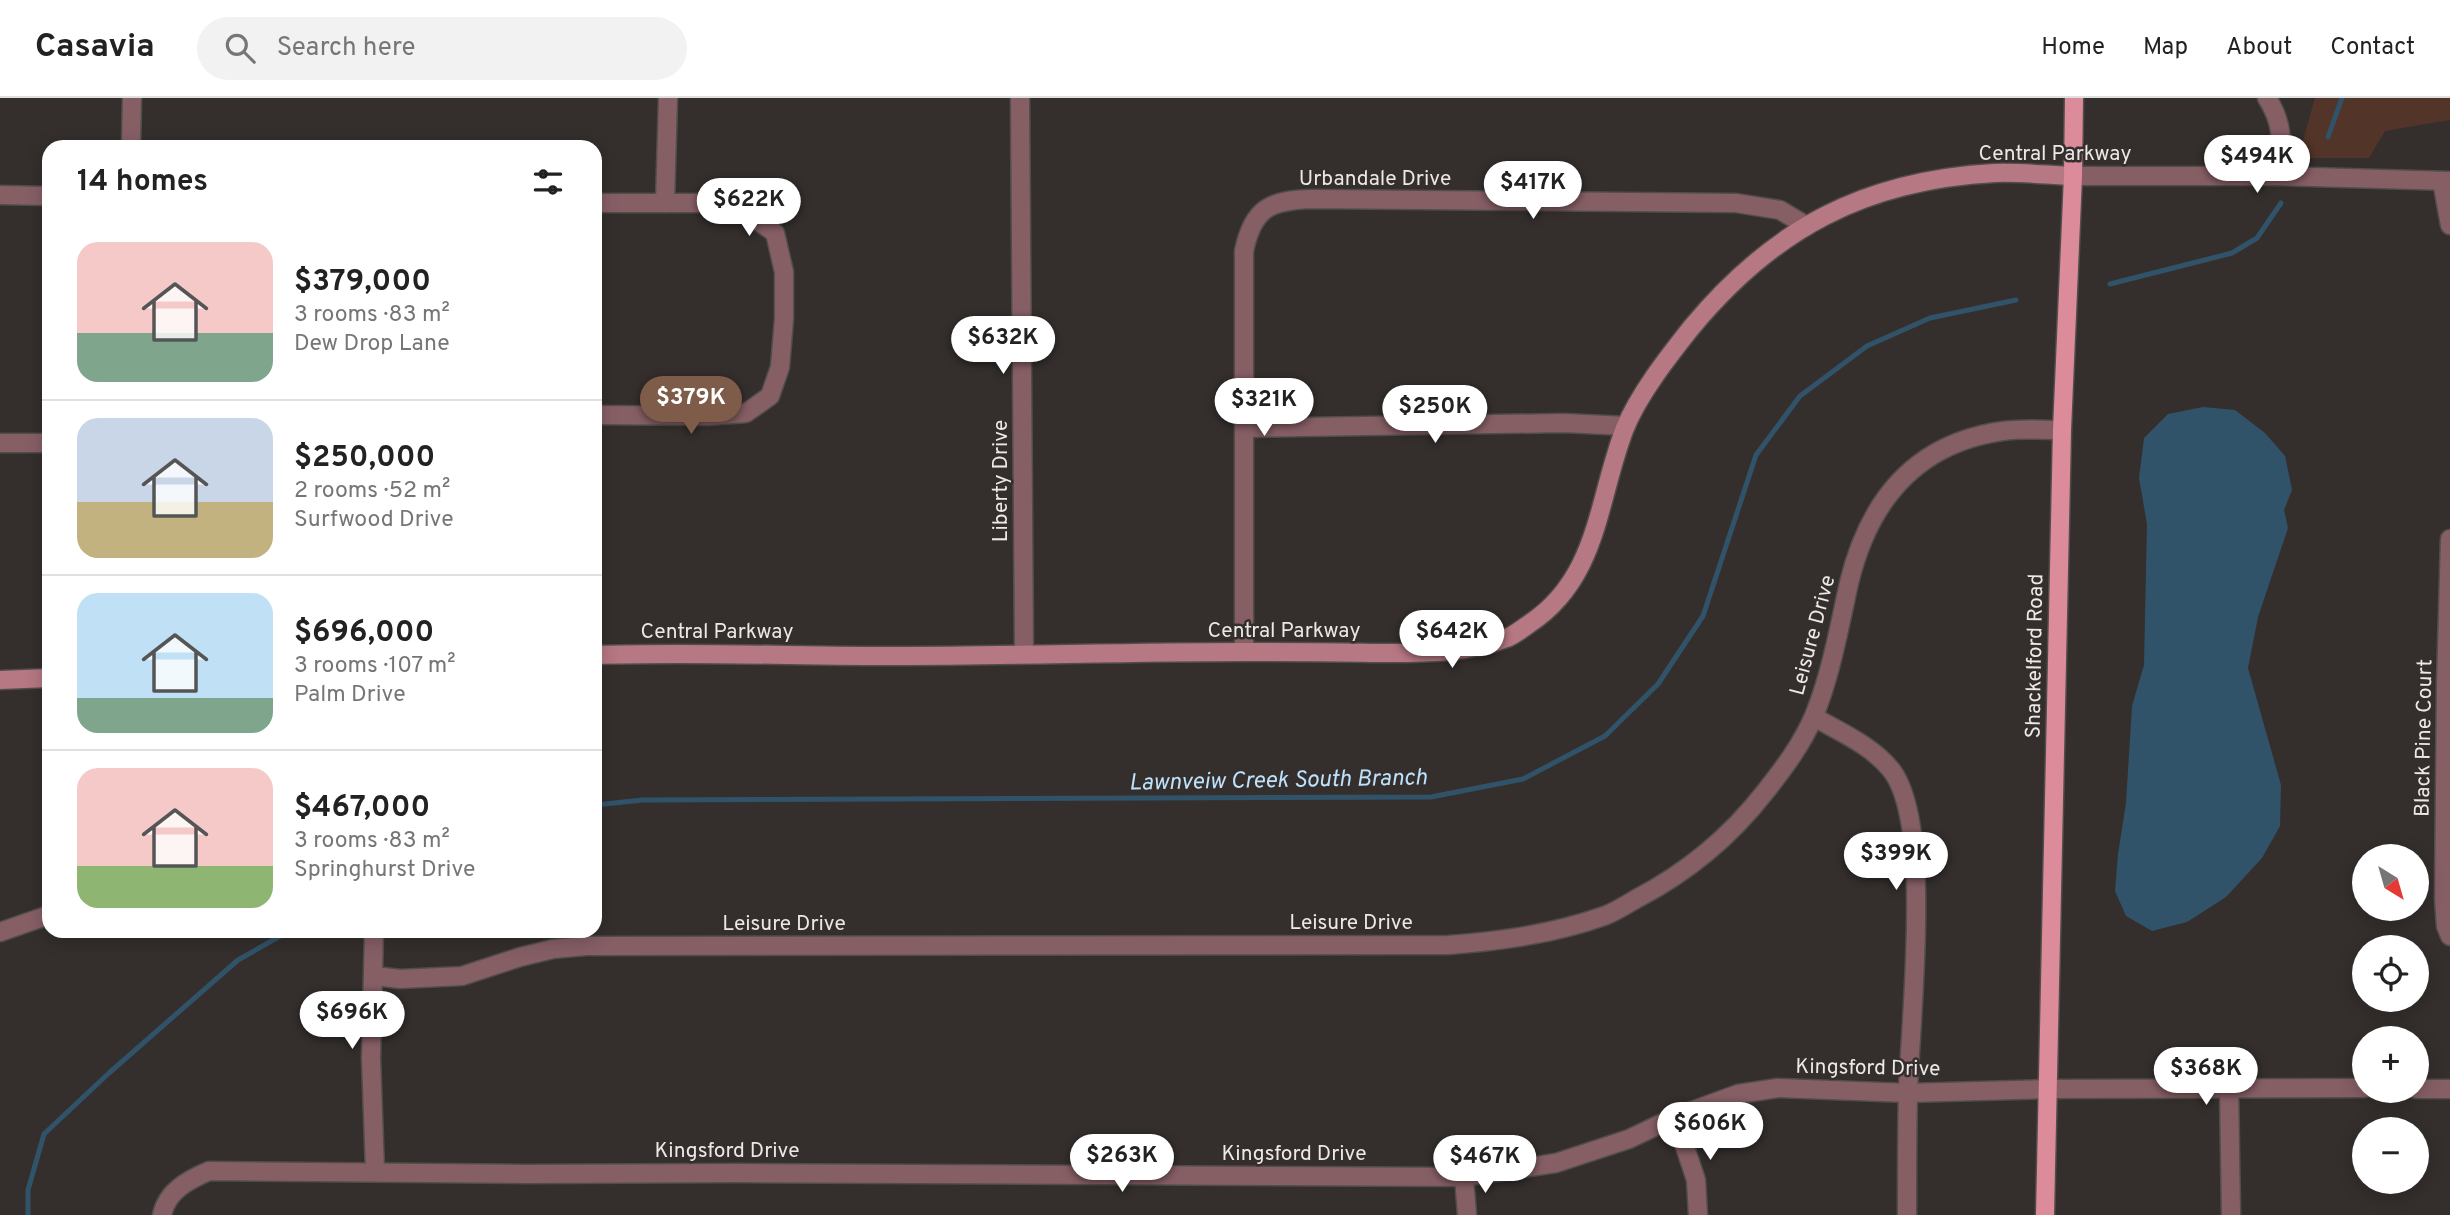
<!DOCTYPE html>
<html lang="en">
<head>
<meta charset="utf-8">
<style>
	:root { --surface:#fff; --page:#f2f2f2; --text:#222; --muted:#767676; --line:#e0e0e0; --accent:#7f5c4a }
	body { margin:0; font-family:Overpass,sans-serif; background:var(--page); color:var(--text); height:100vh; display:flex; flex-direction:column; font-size:26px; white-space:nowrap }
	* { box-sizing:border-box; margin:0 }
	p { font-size:23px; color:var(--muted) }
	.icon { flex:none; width:38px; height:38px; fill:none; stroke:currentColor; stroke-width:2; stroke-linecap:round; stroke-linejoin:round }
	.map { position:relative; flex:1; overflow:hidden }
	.panel { position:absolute; left:42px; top:42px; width:560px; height:798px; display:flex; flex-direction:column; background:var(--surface); border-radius:21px; box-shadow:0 4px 18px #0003 }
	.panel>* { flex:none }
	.needle { width:46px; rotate:143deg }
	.tools { position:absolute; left:2352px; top:746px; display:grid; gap:14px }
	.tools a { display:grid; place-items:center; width:77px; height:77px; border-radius:50%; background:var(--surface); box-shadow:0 4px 18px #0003; font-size:35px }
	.price { position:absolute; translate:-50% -60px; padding:0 16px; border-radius:24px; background:#fff; color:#222; font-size:23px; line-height:46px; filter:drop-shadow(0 2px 4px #0008) }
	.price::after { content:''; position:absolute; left:50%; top:42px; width:21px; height:16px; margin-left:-10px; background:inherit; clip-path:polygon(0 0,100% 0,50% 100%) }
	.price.selected { background:var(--accent); color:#fff }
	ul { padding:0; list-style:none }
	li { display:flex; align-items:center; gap:21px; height:175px; padding:0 35px }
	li+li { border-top:2px solid var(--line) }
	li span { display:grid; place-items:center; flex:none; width:196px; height:140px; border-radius:21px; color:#555 }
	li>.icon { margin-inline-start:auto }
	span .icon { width:84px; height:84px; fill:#fffc; stroke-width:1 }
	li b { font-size:30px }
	h2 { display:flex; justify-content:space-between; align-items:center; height:84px; padding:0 35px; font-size:30px }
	header { display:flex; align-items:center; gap:42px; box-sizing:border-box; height:98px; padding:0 35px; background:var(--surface); border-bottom:2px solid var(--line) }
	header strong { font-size:33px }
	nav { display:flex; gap:38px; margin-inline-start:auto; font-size:24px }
	.search { width:490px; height:63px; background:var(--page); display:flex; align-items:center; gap:18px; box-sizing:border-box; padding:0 24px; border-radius:38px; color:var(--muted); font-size:26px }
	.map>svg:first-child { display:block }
	.green { fill:#523428 }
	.water { fill:#31536a }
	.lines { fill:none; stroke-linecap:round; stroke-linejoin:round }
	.stream { stroke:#31536a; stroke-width:5 }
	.street-casing { stroke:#514d4b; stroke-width:21 }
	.secondary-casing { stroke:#514d4b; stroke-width:21 }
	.primary-casing { stroke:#514d4b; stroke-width:21 }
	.street { stroke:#865f65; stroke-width:18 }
	.secondary { stroke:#b67882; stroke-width:18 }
	.primary { stroke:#db8b99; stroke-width:18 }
	.labels { text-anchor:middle; stroke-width:5; stroke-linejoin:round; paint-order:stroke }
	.street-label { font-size:21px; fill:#ece8e7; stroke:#342f2d }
	.water-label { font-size:23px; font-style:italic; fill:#bfe2fc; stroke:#342f2d }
</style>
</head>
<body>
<header>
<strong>Casavia</strong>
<div class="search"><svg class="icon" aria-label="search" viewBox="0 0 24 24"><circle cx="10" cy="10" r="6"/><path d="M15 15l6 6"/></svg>Search here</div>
<nav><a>Home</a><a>Map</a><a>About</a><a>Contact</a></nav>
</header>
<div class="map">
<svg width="2450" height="1117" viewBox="0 0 2450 1117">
	<rect width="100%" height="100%" fill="#342f2d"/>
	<!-- green -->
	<path class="green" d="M2315 0H2450V22L2385 33 2369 60H2298Z"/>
	<!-- water -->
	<path class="water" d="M2203 309 2235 312 2265 335 2285 358 2292 392 2284 412 2288 430 2258 519 2248 570 2281 687 2280 728 2262 760 2226 799 2187 824 2152 833 2126 818 2115 793 2118 756 2126 705 2132 608 2144 567 2147 426 2139 380 2144 340 2168 316Z"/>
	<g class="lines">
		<!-- stream -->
		<g class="stream">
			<path d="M2328 39 2342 0"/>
			<path d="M2110 186 2232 155 2257 140 2281 105"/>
			<path d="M595 707 643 702 1431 699 1523 681 1605 638 1658 586 1703 518 1756 357 1800 298 1867 248 1930 220 2016 202"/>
			<path d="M28 1117V1092L44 1036 109 975 238 862 289 833"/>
		</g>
		<!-- street casing -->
		<g class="street-casing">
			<g id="street">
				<path d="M1020 0 1024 555"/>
				<path d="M2267 0C2285 28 2281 47 2279 78"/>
				<path d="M131 49 132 0"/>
				<path d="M2073 78H2279L2450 83"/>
				<path d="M2442 83 2450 127"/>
				<path d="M0 97 49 98"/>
				<path d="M595 105H716L747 115 775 135 784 174V221L780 269 770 298 746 315 709 318 595 317"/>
				<path d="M665 105 668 0"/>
				<path d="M1245 330 1564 325 1626 328"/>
				<path d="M0 345H49"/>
				<path d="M2450 441 2446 586 2444 801 2446 828 2450 838"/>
				<path d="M1244 554V153C1253 109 1271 102 1314 101L1736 105 1780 112 1805 127"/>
				<path d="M1814 619C1840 634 1873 648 1892 673 1933 728 1910 922 1908 994 1907 1035 1907 1076 1907 1117"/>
				<path d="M374 833 371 960 375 1073"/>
				<path d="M0 834 49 817"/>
				<path d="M374 878 400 881 462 878 520 859 553 851 586 848 1448 847C1501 843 1553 836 1604 818 1615 814 1626 807 1636 801 1688 774 1730 739 1765 694 1784 670 1802 646 1814 618 1831 576 1839 530 1849 485 1869 402 1916 345 2003 333 2022 330 2043 332 2062 332"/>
				<path d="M2229 989 2231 1117"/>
				<path d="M2417 991H2450"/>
				<path d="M1675 1019 1696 1082 1698 1117"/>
				<path d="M1464 1079 1467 1117"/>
				<path d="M162 1117C167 1093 188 1082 209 1073L525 1076 739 1075 1464 1079 1556 1065 1629 1041 1675 1019 1738 996 1778 990 1908 995 2048 991 2364 990"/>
			</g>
		</g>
		<!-- secondary casing -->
		<g class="secondary-casing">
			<g id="secondary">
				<path d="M595 557C696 554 796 558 897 558 1011 558 1126 554 1241 554 1284 554 1327 554 1371 555 1415 555 1464 557 1507 540 1514 537 1522 531 1529 526 1599 480 1597 402 1625 330 1639 296 1668 259 1691 230 1774 130 1865 82 1995 75 2021 74 2047 77 2073 78"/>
				<path d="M0 582 49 580"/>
			</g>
		</g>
		<!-- primary casing -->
		<g class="primary-casing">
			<path id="primary" d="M2045 1117 2062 332 2073 78 2074 0"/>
		</g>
		<!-- street -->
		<use href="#street" class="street"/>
		<!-- secondary -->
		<use href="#secondary" class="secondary"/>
		<!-- primary -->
		<use href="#primary" class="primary"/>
	</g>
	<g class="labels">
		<!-- street labels -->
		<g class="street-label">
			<text x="2055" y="62">Central Parkway</text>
			<text x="1375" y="87">Urbandale Drive</text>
			<text transform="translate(1000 383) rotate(-90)" y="7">Liberty Drive</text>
			<text x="1284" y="539">Central Parkway</text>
			<text x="717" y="540">Central Parkway</text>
			<text transform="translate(1812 537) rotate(-75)" y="7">Leisure Drive</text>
			<text transform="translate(2034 558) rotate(-89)" y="7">Shackelford Road</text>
			<text transform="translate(2423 640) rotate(-89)" y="7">Black Pine Court</text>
			<text x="1351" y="831">Leisure Drive</text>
			<text x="784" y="832">Leisure Drive</text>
			<text transform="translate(1868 969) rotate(1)" y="7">Kingsford Drive</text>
			<text x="727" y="1059">Kingsford Drive</text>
			<text x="1294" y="1062">Kingsford Drive</text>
		</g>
		<!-- water labels -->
		<g class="water-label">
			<text transform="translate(1278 681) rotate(-1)" y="8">Lawnveiw Creek South Branch</text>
		</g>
	</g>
</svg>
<div class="tools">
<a><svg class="needle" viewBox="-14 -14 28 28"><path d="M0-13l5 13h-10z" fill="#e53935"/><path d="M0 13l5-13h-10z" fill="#767676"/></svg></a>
<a><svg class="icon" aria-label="locate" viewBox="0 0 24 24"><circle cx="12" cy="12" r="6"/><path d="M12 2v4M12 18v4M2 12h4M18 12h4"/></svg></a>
<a>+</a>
<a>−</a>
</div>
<b class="price" style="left:2257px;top:97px">$494K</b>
<b class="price" style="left:1533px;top:123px">$417K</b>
<b class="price" style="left:749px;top:140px">$622K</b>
<b class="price" style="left:1003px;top:278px">$632K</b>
<b class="price selected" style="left:691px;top:338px">$379K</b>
<b class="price" style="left:1264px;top:340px">$321K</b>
<b class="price" style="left:1435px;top:347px">$250K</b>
<b class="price" style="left:1452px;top:572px">$642K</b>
<b class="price" style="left:1896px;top:794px">$399K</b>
<b class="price" style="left:352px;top:953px">$696K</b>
<b class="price" style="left:2206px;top:1009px">$368K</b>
<b class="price" style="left:1710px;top:1064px">$606K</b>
<b class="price" style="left:1122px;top:1096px">$263K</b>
<b class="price" style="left:1485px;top:1097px">$467K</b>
<section class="panel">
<h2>14 homes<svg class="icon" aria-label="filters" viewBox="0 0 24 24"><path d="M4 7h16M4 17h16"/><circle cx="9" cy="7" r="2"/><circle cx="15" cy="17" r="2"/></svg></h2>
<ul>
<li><span style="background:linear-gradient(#f6c9c9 65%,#7fa58c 0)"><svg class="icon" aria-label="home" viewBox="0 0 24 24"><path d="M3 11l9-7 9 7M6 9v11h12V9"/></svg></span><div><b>$379,000</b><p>3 rooms · 83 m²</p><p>Dew Drop Lane</p></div></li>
<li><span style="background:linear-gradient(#c9d6e8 60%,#c2b280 0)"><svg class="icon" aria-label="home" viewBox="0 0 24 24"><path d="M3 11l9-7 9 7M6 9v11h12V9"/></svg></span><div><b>$250,000</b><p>2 rooms · 52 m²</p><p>Surfwood Drive</p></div></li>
<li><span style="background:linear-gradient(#bfe0f5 75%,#7fa58c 0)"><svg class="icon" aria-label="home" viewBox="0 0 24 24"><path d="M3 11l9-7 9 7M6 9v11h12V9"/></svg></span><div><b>$696,000</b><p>3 rooms · 107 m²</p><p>Palm Drive</p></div></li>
<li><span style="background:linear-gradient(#f6c9c9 70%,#8fb573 0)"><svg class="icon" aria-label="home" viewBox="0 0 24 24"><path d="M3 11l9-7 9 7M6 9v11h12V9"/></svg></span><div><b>$467,000</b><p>3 rooms · 83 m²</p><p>Springhurst Drive</p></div></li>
</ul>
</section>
</div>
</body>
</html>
